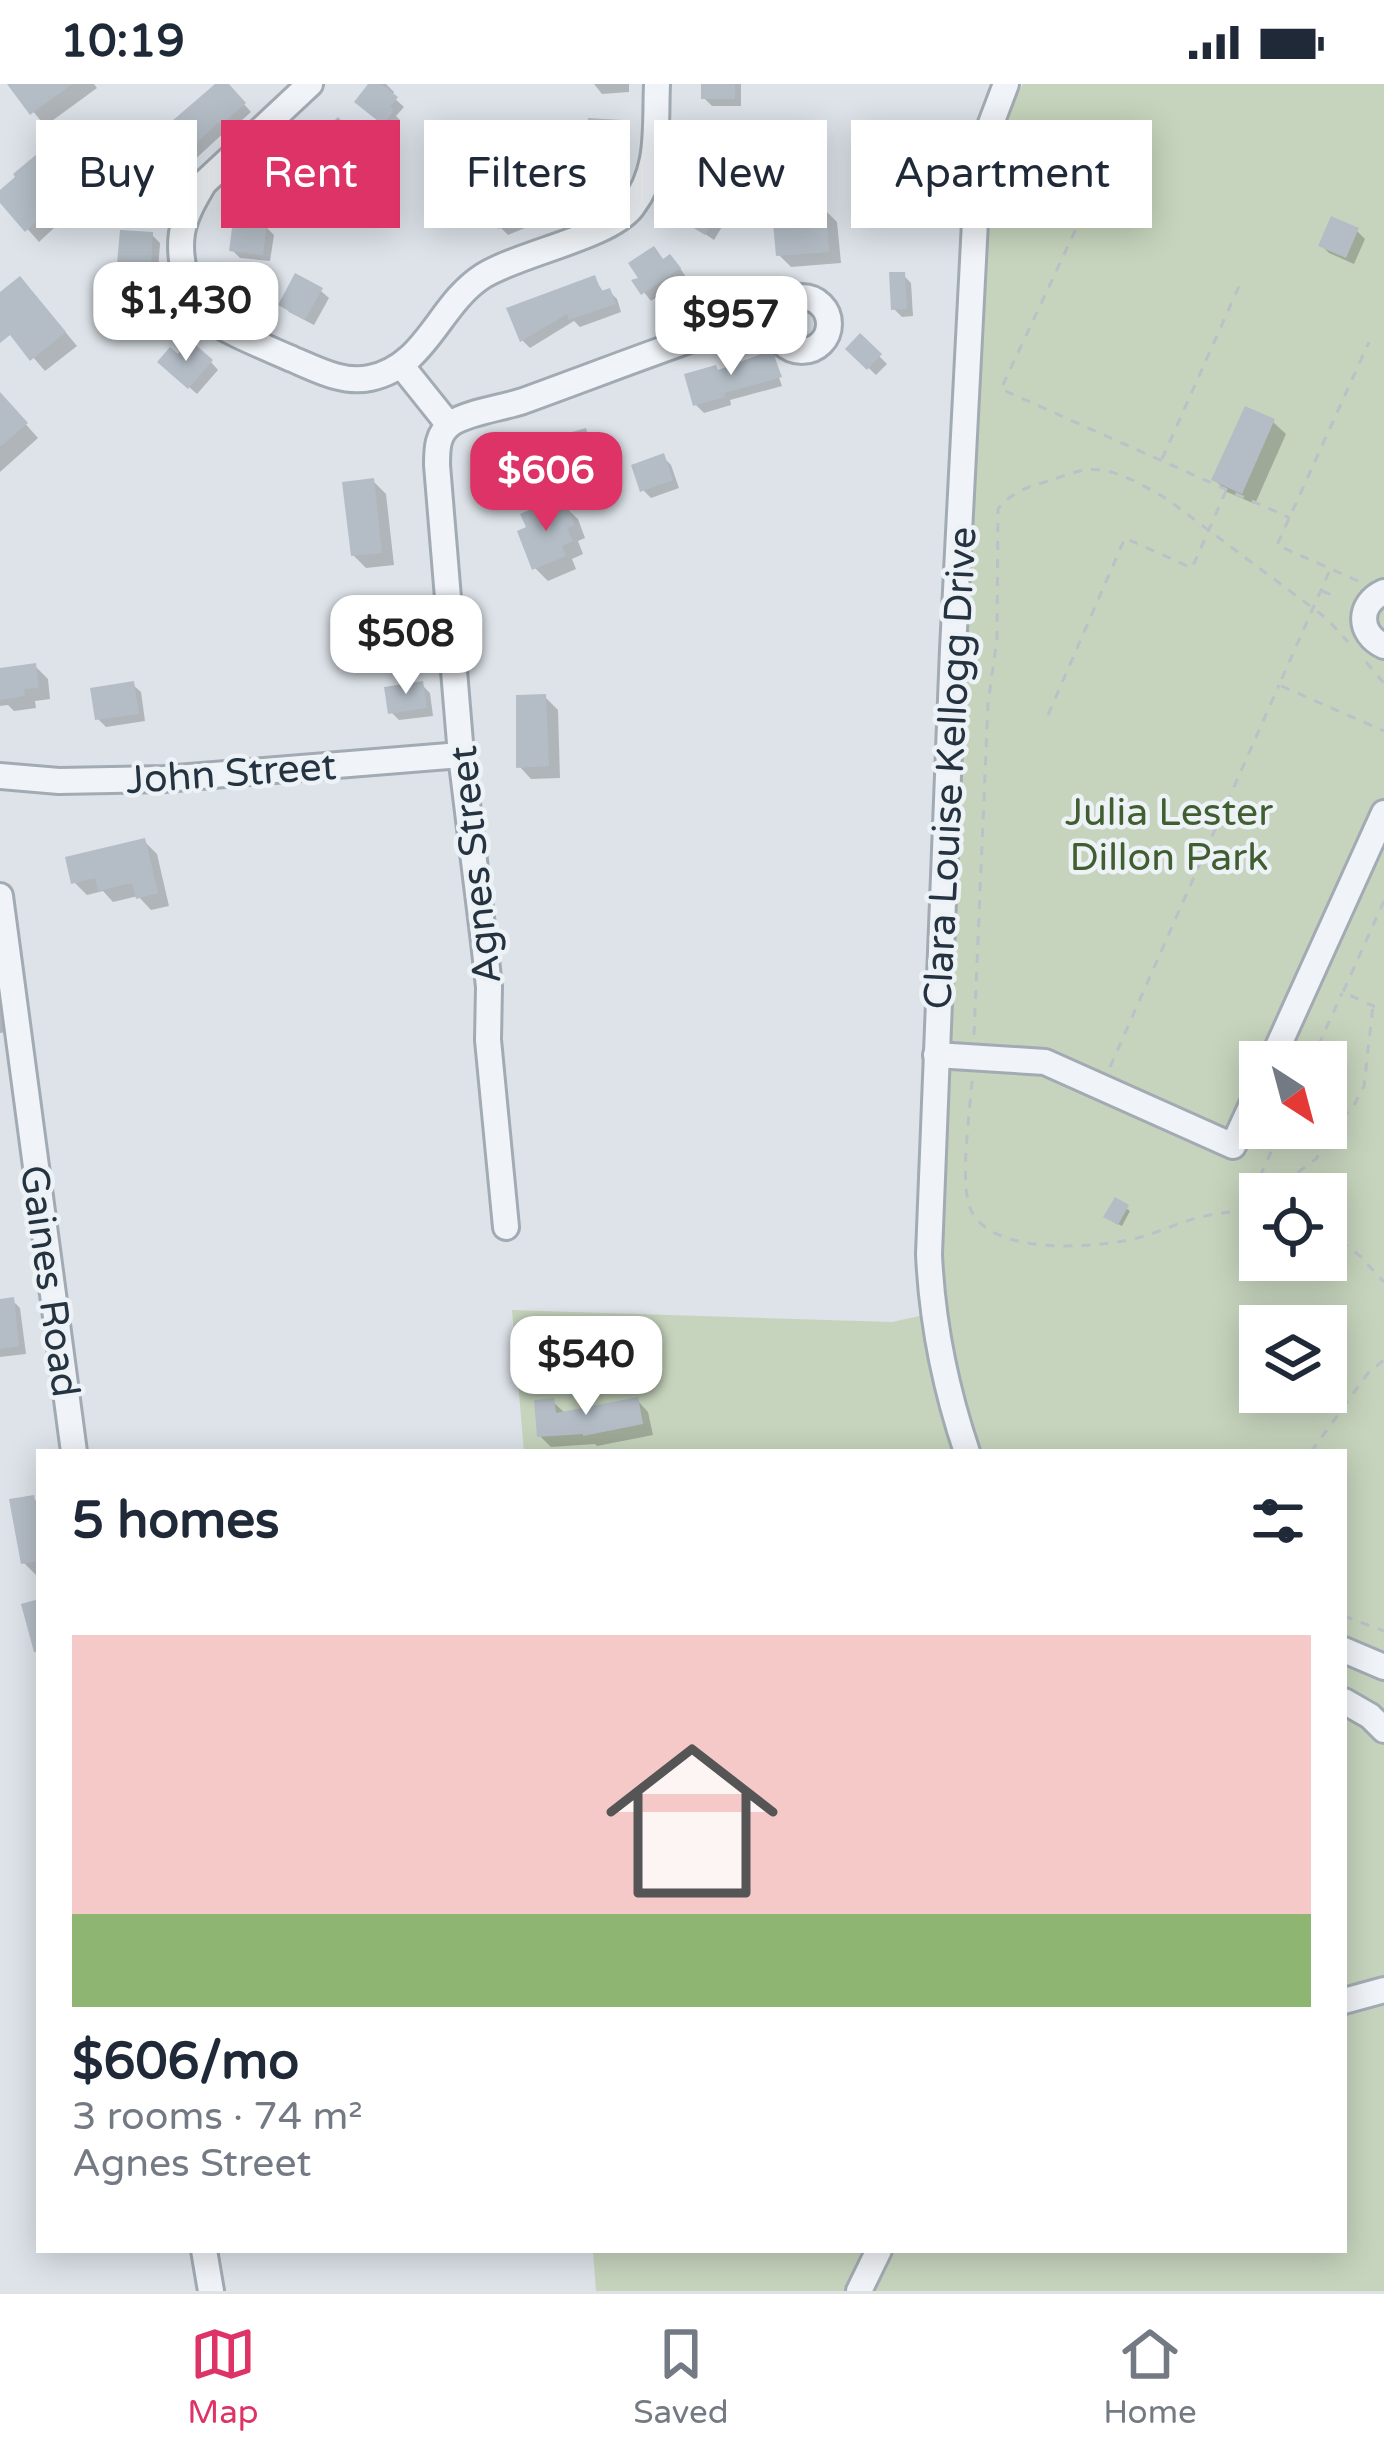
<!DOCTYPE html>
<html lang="en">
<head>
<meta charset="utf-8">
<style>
	:root { --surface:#fff; --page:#f6f6f7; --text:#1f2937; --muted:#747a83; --line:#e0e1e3; --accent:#d36 }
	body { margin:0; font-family:"Varela Round",sans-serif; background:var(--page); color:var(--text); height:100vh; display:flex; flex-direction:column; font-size:45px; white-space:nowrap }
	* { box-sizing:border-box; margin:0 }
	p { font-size:39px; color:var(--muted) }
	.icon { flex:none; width:66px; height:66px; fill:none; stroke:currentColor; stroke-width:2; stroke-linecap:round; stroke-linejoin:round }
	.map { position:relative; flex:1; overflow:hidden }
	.sheet { position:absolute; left:36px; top:1365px; width:1311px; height:804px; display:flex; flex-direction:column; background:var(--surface); border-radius:0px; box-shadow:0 6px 30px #0003 }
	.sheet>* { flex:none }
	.banner { position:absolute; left:36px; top:36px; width:1314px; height:108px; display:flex; gap:24px }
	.needle { width:78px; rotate:144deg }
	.buttons { position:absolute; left:1239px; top:957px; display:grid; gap:24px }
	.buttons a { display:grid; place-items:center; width:108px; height:108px; border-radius:0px; background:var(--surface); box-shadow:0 6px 30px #0003; font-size:60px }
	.price { position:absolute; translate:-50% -102px; padding:0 27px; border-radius:24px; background:#fff; color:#222; font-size:39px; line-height:78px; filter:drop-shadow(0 3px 6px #0008) }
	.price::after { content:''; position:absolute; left:50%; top:72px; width:36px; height:27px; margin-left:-18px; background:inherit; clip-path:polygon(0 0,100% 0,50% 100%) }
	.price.selected { background:var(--accent); color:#fff }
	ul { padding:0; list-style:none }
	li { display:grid; align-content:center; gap:24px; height:636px; padding:0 36px }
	li span { display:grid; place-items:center; height:372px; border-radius:0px; color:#555 }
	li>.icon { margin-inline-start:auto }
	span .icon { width:216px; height:216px; fill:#fffc; stroke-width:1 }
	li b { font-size:51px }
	h2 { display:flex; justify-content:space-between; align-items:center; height:144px; padding:0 36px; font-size:51px }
	.pill { padding:0 42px; border-radius:0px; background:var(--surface); box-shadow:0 6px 30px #0003; font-size:42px; line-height:108px }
	.pill.selected { background:var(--accent); color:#fff }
	.status { display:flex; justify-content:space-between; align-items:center; height:84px; padding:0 60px; background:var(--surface); direction:ltr }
	.status svg { height:33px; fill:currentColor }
	.menu { display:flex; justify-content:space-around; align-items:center; height:168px; border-top:3px solid var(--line); background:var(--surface); font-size:33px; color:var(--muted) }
	.menu a { display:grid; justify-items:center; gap:6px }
	.menu .selected { color:var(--accent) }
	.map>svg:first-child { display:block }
	.green { fill:#c6d4bd; fill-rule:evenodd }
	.shadow { fill:#0003 }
	.building { fill:#b4bdc6 }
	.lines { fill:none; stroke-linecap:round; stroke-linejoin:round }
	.minor-casing { stroke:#a2abb3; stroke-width:30 }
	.path { stroke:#bbc1c8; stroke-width:3; stroke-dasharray:9 9; stroke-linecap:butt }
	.minor { stroke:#f0f3f7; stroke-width:24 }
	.labels { text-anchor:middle; stroke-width:9; stroke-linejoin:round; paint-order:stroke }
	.street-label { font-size:39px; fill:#253341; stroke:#ecf2f6 }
	.park-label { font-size:39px; fill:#405e30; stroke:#ecf2f6 }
</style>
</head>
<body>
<div class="status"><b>10:19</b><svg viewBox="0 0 49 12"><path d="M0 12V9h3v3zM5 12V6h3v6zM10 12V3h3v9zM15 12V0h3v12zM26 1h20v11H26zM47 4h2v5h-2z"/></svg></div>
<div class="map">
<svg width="1384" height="2207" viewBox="0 0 1384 2207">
	<rect width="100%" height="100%" fill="#dde3e9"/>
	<!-- green -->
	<path class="green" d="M1023 0H1384V2207H596L593 2166H1344V1368H524L512 1226 892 1238 938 1228 935 1162 985 111 1012 19ZM1260 978H1326V1044H1260ZM1260 1110H1326V1176H1260ZM1260 1242H1326V1308H1260Z"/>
	<!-- shadow -->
	<g class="shadow">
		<path d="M11 0H94L97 4 45 42Z"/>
		<path d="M220 0H226L251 28 231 46 229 44 190 80 162 50Z"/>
		<path d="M371 0H386L394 8 392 12 404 23 396 32 400 36 392 46 365 26Z"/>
		<path d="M594 0H629V8L602 10Z"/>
		<path d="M704 0H741V22H712L704 14Z"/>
		<path d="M338 38 369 69 360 78 357 75 348 83 320 55Z"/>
		<path d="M620 39 628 46 627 73 598 72 590 64Z"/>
		<path d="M730 50 738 58 737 85 708 84 700 76Z"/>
		<path d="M578 79 586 87 593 103 583 107 588 118 508 151 500 143Z"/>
		<path d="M55 82 84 116 39 158 0 114V110Z"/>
		<path d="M314 87 333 107 301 136 283 117Z"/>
		<path d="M165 99 172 107 161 131 135 119 127 111Z"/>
		<path d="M720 125 728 133 714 156 680 133Z"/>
		<path d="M825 126 837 138 841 179 791 183 779 171Z"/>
		<path d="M266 143 274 151 270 177 240 174 232 166Z"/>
		<path d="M1357 147 1365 155 1354 180 1329 169 1321 161Z"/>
		<path d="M152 151 160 159 158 189 128 187 120 179Z"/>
		<path d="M664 177 678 181 686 193 651 217 636 198Z"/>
		<path d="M903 191 911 199 913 232 902 233 894 225Z"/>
		<path d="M594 194 604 209 609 207 617 215 621 228 580 243 574 237 530 264 522 256Z"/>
		<path d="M156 205 164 213 176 239 150 251 130 229Z"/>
		<path d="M321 207 329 214 314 241 289 228 282 220Z"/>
		<path d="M32 208 77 262 45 287 0 235V211Z"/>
		<path d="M860 253 887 280 876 291 849 265Z"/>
		<path d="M771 269 776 274H772L782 302 730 316 731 321 704 329 696 321 719 288Z"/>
		<path d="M178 274 211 278 218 286 197 310 161 278Z"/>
		<path d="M0 311 38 354 0 388Z"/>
		<path d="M1273 338 1286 350 1255 420 1227 408 1215 396Z"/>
		<path d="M586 347 598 360 605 385 551 401 538 388Z"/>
		<path d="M663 373 671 381 679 404 651 414 643 406Z"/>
		<path d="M373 397 386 410 394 481 366 484 353 471Z"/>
		<path d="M565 423 578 435 585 454 578 457 583 470 572 475 576 485 548 497 535 484 551 429Z"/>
		<path d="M35 582 48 595 50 615 35 617 36 624 14 627 8 621 0 622V587Z"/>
		<path d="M133 601 141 608 145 637 106 643 98 635Z"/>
		<path d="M422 601 430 609 433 632 399 636 391 628Z"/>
		<path d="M545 613 558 626 560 694 531 695 519 682Z"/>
		<path d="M144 757 157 770 169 822 151 826 138 812 113 818 103 807 87 811 74 798Z"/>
		<path d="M0 902 7 948 0 949Z"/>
		<path d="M1116 1117 1130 1127 1122 1142 1110 1136Z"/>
		<path d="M12 1216 20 1224 26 1270 0 1273V1218Z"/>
		<path d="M637 1316 648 1328 653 1351 597 1362 595 1360 551 1363 540 1352 553 1318 566 1330Z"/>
		<path d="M33 1414 39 1420V1491L37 1492 24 1479Z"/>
	</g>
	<!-- building -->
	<g class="building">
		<path d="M7 0H72L30 31Z"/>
		<path d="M215 0H229L246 19 221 41 219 38 181 74 157 50Z"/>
		<path d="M368 0H381L398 13 390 23 394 26 383 41 354 18Z"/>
		<rect x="701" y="0" width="34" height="15"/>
		<path d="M338 33 363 60 351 72 347 69 338 78 316 55Z"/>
		<path d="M588 34 622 36 620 67 586 65Z"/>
		<path d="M698 47H731V78H697Z"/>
		<path d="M43 65 74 102 25 148 0 119V106L15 93 13 90Z"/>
		<path d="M578 75 587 95 577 99 582 110 498 145 486 113Z"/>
		<path d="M294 78 305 91 314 83 327 98 291 130 279 117 285 110 273 97Z"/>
		<path d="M137 83 166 97 152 125 123 111Z"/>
		<path d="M694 105 722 123 705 151 676 133Z"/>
		<path d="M826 122 829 168 776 172 772 127Z"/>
		<path d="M1331 132 1359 144 1346 174 1318 162Z"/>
		<path d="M233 136 267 140 263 171 229 167Z"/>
		<path d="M120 146 153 148 151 182 117 180Z"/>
		<path d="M654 162 663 175 670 170 681 184 641 211 631 196 638 194 628 179Z"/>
		<path d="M889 188H905L907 225 891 226Z"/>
		<path d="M295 189 323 204 305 236 278 221Z"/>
		<path d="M595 191 601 207 610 204 616 220 569 236 567 230 520 258 506 224Z"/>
		<path d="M20 192 66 248 30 277 10 251 0 259V208Z"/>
		<path d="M156 201 170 230 140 245 132 228 128 230 122 217Z"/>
		<path d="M860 249 882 270 867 286 845 265Z"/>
		<path d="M190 256 213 276 188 305 157 278 170 263 178 270Z"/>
		<path d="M772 266 782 293 724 309 725 313 693 322 684 290 716 281 718 286Z"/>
		<path d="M0 308 28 339 0 363Z"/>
		<path d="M1245 322 1275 335 1242 410 1211 396Z"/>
		<path d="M586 344 595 373 536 390 527 361Z"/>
		<path d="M664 369 673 396 640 408 631 381Z"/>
		<path d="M374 394 382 469 351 472 342 398Z"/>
		<path d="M546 419 549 426 566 419 575 441 567 444 573 457 562 462 566 472 532 486 517 447 526 443 520 430Z"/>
		<path d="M36 579 39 604 24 605 25 612 0 616V584Z"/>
		<path d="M134 597 139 630 95 636 90 604Z"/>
		<path d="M423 597 427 624 388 630 384 603Z"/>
		<path d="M546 610 549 682 516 684V611Z"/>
		<path d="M145 754 158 809 136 815 132 799 98 807 95 794 71 800 65 773Z"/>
		<path d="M1115 1113 1129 1121 1118 1141 1103 1133Z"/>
		<path d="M14 1213 19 1262 0 1265V1215Z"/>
		<path d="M638 1313 643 1340 583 1352V1350L537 1353 534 1316 554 1314 556 1329Z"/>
		<path d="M34 1411 39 1440V1477L21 1480 9 1415Z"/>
		<path d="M39 1515V1568H34L21 1520Z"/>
	</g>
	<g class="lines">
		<!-- minor casing -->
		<g class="minor-casing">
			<g id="minor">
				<path d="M310 0 204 99C195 114 185 131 182 149 178 177 188 215 209 234 226 248 270 265 292 275 316 285 343 300 370 294 427 282 438 221 483 192 520 169 609 153 632 123 661 85 655 45 657 0"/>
				<circle cx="802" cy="240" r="27"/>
				<path d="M401 281 449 341"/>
				<path d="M1384 508C1357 520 1358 550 1384 562"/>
				<path d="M0 692 59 697 164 695 461 671"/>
				<path d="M0 812 74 1368"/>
				<path d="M936 971 1045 978 1233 1062 1260 1003"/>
				<path d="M1271 978 1384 729"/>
				<path d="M506 1143 488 956 489 903 484 858 461 671 437 381C437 365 437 349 452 339 469 328 502 324 523 317 608 286 693 253 779 225"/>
				<path d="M967 1368C945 1303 932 1238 929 1170L953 565 977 99 987 50 1006 0"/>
				<path d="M1344 1566 1384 1583"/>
				<path d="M1344 1617 1370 1632 1384 1646"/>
				<path d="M1344 1917 1384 1906"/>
				<path d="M204 2166 211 2207"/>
				<path d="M859 2207 879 2166"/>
			</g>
		</g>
		<!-- path -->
		<g class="path">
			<path d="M1083 130 1001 305 1290 434"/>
			<path d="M1162 375 1240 200"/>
			<path d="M1329 488 1279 601 1384 647"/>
			<path d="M1358 497 1277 461 1369 258"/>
			<path d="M1322 507 1337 513"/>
			<path d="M1366 578 1384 599"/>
			<path d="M1048 631 1125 454 1192 484 1226 407"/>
			<path d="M1384 817 1343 908 1373 922 1384 923"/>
			<path d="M974 951 988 619 997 555 998 425C1012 408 1027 403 1048 397 1060 393 1073 388 1085 386 1113 382 1144 402 1167 415L1326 534 1348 558"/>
			<path d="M1311 978 1342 909"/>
			<path d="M1110 983 1279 601"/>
			<path d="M972 997C970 1027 959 1102 971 1126 992 1172 1093 1164 1134 1155 1158 1149 1181 1137 1205 1132 1223 1128 1241 1127 1260 1126"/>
			<path d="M1269 1110 1317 1074 1327 1049 1353 1023 1364 1002 1373 922"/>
			<path d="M1245 1125 1282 1044"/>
			<path d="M1247 1125 1260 1116"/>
			<path d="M1326 1146 1360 1172 1384 1198"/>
			<path d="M1311 1368 1368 1289 1384 1276"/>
			<path d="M1344 1532 1384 1547"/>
		</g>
		<!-- minor -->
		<use href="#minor" class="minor"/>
	</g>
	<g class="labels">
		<!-- street labels -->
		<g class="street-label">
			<text transform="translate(949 684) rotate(-87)" y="14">Clara Louise Kellogg Drive</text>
			<text transform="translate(231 688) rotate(-4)" y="14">John Street</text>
			<text transform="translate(474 781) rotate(-96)" y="14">Agnes Street</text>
			<text transform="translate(51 1197) rotate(82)" y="14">Gaines Road</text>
		</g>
		<!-- park labels -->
		<g class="park-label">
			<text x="1169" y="741">Julia Lester<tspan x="1169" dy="45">Dillon Park</tspan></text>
		</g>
	</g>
</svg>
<div class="buttons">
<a><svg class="needle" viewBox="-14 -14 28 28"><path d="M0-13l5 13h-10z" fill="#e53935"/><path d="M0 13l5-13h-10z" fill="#747a83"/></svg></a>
<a><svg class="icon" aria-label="locate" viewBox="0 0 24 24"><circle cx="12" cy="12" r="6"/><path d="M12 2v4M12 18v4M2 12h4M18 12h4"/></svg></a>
<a><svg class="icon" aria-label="layers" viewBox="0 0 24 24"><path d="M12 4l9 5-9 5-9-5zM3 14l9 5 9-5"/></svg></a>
</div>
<b class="price" style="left:186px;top:280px">$1,430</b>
<b class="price" style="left:731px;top:294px">$957</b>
<b class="price selected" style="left:546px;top:450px">$606</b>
<b class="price" style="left:406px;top:613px">$508</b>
<b class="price" style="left:586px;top:1334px">$540</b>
<div class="banner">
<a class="pill">Buy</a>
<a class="pill selected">Rent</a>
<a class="pill">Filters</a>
<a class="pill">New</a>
<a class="pill">Apartment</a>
</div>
<section class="sheet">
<h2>5 homes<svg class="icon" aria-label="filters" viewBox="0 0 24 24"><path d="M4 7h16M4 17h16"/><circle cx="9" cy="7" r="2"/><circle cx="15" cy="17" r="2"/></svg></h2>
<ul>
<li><span style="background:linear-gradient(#f6c9c9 75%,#8fb573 0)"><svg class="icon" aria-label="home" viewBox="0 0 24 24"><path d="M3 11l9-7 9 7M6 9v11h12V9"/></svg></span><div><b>$606/mo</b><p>3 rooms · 74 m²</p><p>Agnes Street</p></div></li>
</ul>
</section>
</div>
<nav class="menu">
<a class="selected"><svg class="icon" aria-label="map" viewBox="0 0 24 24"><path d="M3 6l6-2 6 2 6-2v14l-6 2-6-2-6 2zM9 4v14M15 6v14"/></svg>Map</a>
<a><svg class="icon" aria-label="saved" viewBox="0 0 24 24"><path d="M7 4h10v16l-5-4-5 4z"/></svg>Saved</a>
<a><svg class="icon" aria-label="home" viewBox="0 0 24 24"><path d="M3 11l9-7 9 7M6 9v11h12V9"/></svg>Home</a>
</nav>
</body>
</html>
